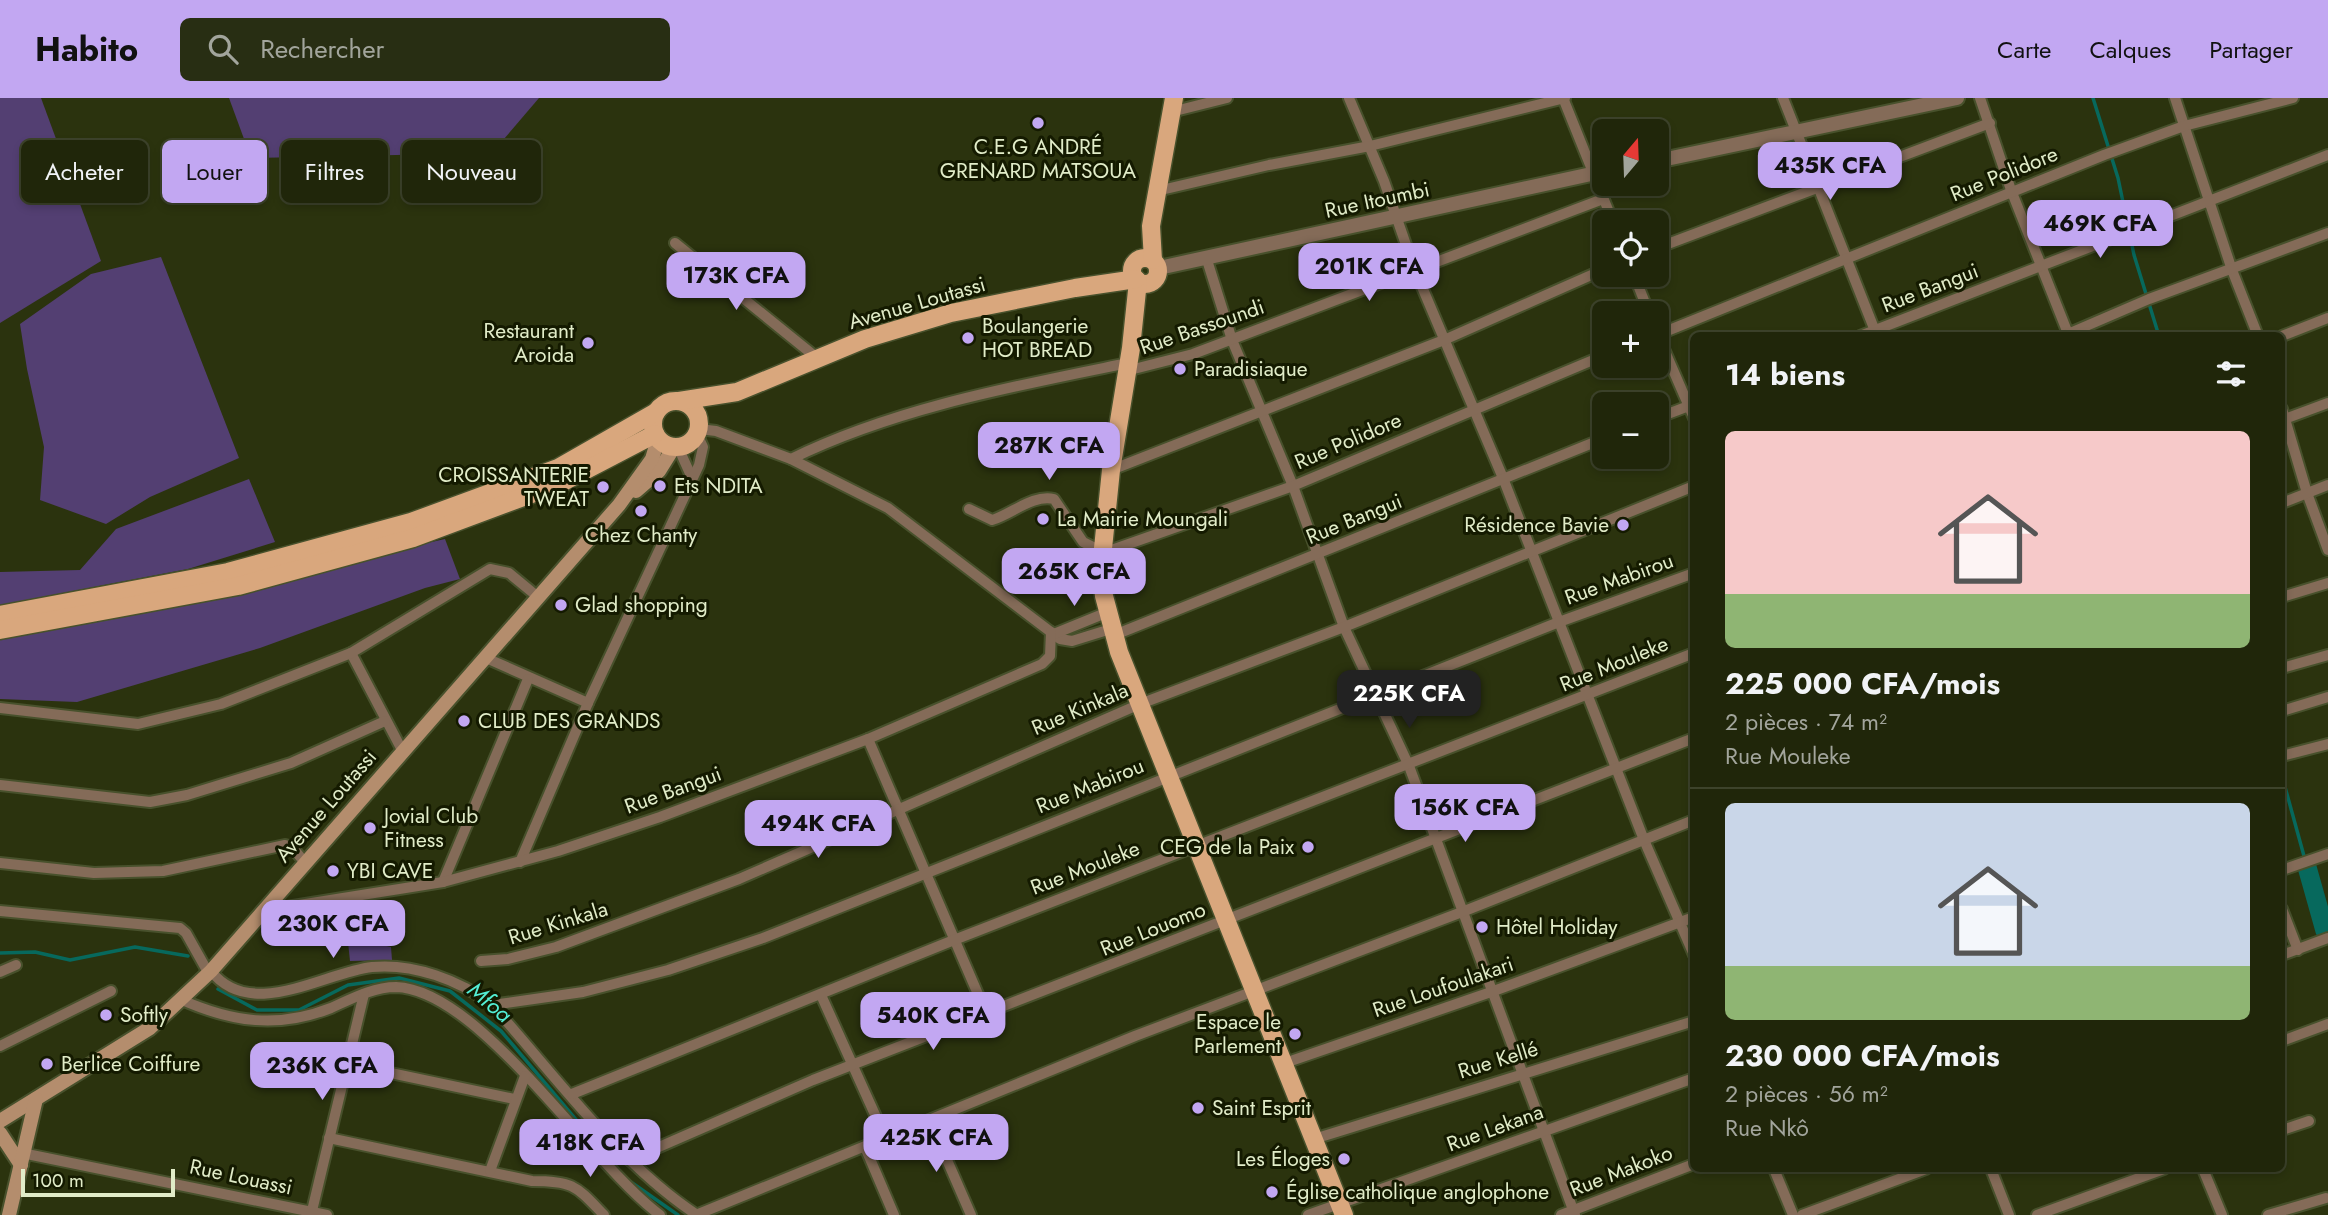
<!DOCTYPE html>
<html lang="fr">
<head>
<meta charset="utf-8">
<style>
	:root { --surface:#20260a; --page:#282e13; --text:#f1f3f6; --muted:#a2a59c; --line:#3d432b; --accent:#c2a7f2 }
	body { margin:0; font-family:Jost,sans-serif; background:var(--page); color:var(--text); height:100vh; display:flex; flex-direction:column; font-size:26px; white-space:nowrap }
	* { box-sizing:border-box; margin:0 }
	p { font-size:23px; color:var(--muted) }
	.icon { flex:none; width:38px; height:38px; fill:none; stroke:currentColor; stroke-width:2; stroke-linecap:round; stroke-linejoin:round }
	.map { position:relative; flex:1; overflow:hidden }
	.side { position:absolute; left:1690px; top:234px; width:595px; height:840px; display:flex; flex-direction:column; background:var(--surface); border-radius:10px; box-shadow:0 4px 10px #0003,0 0 0 2px var(--line) }
	.side>* { flex:none }
	.hud { position:absolute; left:21px; top:42px; width:665px; height:63px; display:flex; gap:14px }
	.needle { width:46px; rotate:19deg }
	.fabs { position:absolute; left:1592px; top:21px; display:grid; gap:14px }
	.fabs a { display:grid; place-items:center; width:77px; height:77px; border-radius:10px; background:var(--surface); box-shadow:0 4px 10px #0003,0 0 0 2px var(--line); font-size:35px }
	.scale { position:absolute; left:21px; bottom:18px; width:154px; box-sizing:border-box; padding-left:7px; border:4px solid #e1ecc8; border-top:0; font-size:19px; line-height:24px; white-space:nowrap; color:#e1ecc8; -webkit-text-stroke:5px #141a00; paint-order:stroke }
	.price { position:absolute; translate:-50% -60px; padding:0 16px; border-radius:14px; background:var(--accent); color:#111; font-size:23px; line-height:46px; filter:drop-shadow(0 2px 4px #0008) }
	.price::after { content:''; position:absolute; left:50%; top:42px; width:21px; height:16px; margin-left:-10px; background:inherit; clip-path:polygon(0 0,100% 0,50% 100%) }
	.price.on { background:#222; color:#fff }
	ul { padding:0; list-style:none }
	li { display:grid; align-content:center; gap:14px; height:371px; padding:0 35px }
	li+li { border-top:2px solid var(--line) }
	li span { display:grid; place-items:center; height:217px; border-radius:10px; color:#555 }
	li>.icon { margin-inline-start:auto }
	span .icon { width:126px; height:126px; fill:#fffc; stroke-width:1 }
	li b { font-size:30px }
	h2 { display:flex; justify-content:space-between; align-items:center; height:84px; padding:0 35px; font-size:30px }
	.pill { padding:0 24px; border-radius:10px; background:var(--surface); box-shadow:0 4px 10px #0003,0 0 0 2px var(--line); font-size:24px; line-height:63px }
	.pill.on { background:var(--accent); color:#111 }
	header { display:flex; align-items:center; gap:42px; box-sizing:border-box; height:98px; padding:0 35px; background:var(--accent); color:#111 }
	header strong { font-size:33px }
	nav { display:flex; gap:38px; margin-inline-start:auto; font-size:24px }
	.search { width:490px; height:63px; background:var(--page); display:flex; align-items:center; gap:18px; box-sizing:border-box; padding:0 24px; border-radius:10px; color:var(--muted); font-size:26px }
	.map>svg:first-child { display:block }
	.green { fill:#533f72 }
	.lines { fill:none; stroke-linecap:round; stroke-linejoin:round }
	.stream { stroke:#07695d; stroke-width:3.5 }
	.river { stroke:#07695d; stroke-width:19 }
	.minor-casing { stroke:#48512c; stroke-width:14 }
	.tertiary-casing { stroke:#48512c; stroke-width:18 }
	.secondary-casing { stroke:#48512c; stroke-width:18 }
	.primary-casing { stroke:#48512c; stroke-width:21 }
	.minor { stroke:#846b58; stroke-width:10 }
	.tertiary { stroke:#846b58; stroke-width:14 }
	.secondary { stroke:#b48d6d; stroke-width:14 }
	.primary { stroke:#d9a77d; stroke-width:18 }
	.poi-dot { fill:#c2a7f2; stroke:#141a00; stroke-width:2.5 }
	.labels { text-anchor:middle; stroke-width:6; stroke-linejoin:round; paint-order:stroke }
	.poi-label { font-size:21px; fill:#e1ecc8; stroke:#141a00; text-anchor:start }
	.street-label { font-size:21px; fill:#e1ecc8; stroke:#141a00 }
	.water-label { font-size:23px; font-style:italic; fill:#53eed5; stroke:#141a00 }
</style>
</head>
<body>
<header>
<strong>Habito</strong>
<div class="search"><svg class="icon" aria-label="search" viewBox="0 0 24 24"><circle cx="10" cy="10" r="6"/><path d="M15 15l6 6"/></svg>Rechercher</div>
<nav><a>Carte</a><a>Calques</a><a>Partager</a></nav>
</header>
<div class="map">
<svg width="2328" height="1117" viewBox="0 0 2328 1117">
	<rect width="100%" height="100%" fill="#2b330e"/>
	<!-- green -->
	<g class="green">
		<path d="M0 0H41L101 163 0 225Z"/>
		<path d="M229 0H539L492 55 251 60Z"/>
		<path d="M161 159 239 360 150 399 106 426 40 402 44 349 27 271 20 226 91 176Z"/>
		<path d="M249 381 275 444 188 471 0 507V474L80 472 116 431Z"/>
		<path d="M445 441 460 481 425 490 260 550 77 604 0 601V541Z"/>
		<path d="M363 843 391 849 392 862 350 863 348 844Z"/>
	</g>
	<g class="lines">
		<!-- stream -->
		<g class="stream">
			<path d="M2093 0 2118 80 2134 157 2159 238"/>
			<path d="M2282 678 2304 758"/>
			<path d="M0 855 35 854 70 862 135 849 188 858"/>
			<path d="M218 891 257 912H299L348 887 399 880 450 893 501 933 611 1063"/>
			<path d="M628 1082 678 1117"/>
		</g>
		<!-- river -->
		<path class="river" d="M2307 769 2325 833"/>
		<!-- minor casing -->
		<g class="minor-casing">
			<g id="minor">
				<path d="M1349 0 1384 83 1414 170 1503 380 1644 742 1694 857"/>
				<path d="M1563 0 1613 124"/>
				<path d="M1783 0 1877 238"/>
				<path d="M1980 0 2011 92 2069 238"/>
				<path d="M2175 0 2232 172 2258 238"/>
				<path d="M1171 14 1227 0"/>
				<path d="M1157 93 1269 67 1370 48 1565 0"/>
				<path d="M675 145 817 260"/>
				<path d="M1657 150 1990 25"/>
				<path d="M1207 162 1232 242 1293 388 1344 529 1409 668 1575 1117"/>
				<path d="M1634 177 1649 215"/>
				<path d="M1657 235 1694 320"/>
				<path d="M1657 237 2104 57 2184 28 2293 0"/>
				<path d="M1860 238 2328 57"/>
				<path d="M2063 238 2149 201 2328 135"/>
				<path d="M2282 238 2328 220"/>
				<path d="M1126 273 1193 256 1603 101"/>
				<path d="M2282 311 2307 395 2328 452"/>
				<path d="M1657 320 1694 306"/>
				<path d="M2282 322 2328 305"/>
				<path d="M699 331 716 333 791 361 888 410 1060 541 1072 543 1114 530"/>
				<path d="M678 349 692 380"/>
				<path d="M791 361C895 310 1015 288 1128 265"/>
				<path d="M1111 372 1444 242 1605 171"/>
				<path d="M2282 405 2328 387"/>
				<path d="M969 411 992 422C1012 416 1033 396 1054 401L1083 444 1095 450"/>
				<path d="M1103 455 1293 388 1605 257"/>
				<path d="M2282 499 2328 485"/>
				<path d="M1054 536 1108 514"/>
				<path d="M1117 536 1605 340"/>
				<path d="M351 555 403 654"/>
				<path d="M486 560 588 605"/>
				<path d="M2282 570 2328 557"/>
				<path d="M0 610 138 626 221 606 351 555 490 471 509 475 538 499"/>
				<path d="M2282 613 2328 599"/>
				<path d="M868 641 987 917"/>
				<path d="M2282 658 2328 646"/>
				<path d="M0 687 150 704 187 697 291 665 385 623"/>
				<path d="M520 764 588 605 699 367 703 349 697 336"/>
				<path d="M0 765 94 775 163 773 285 747 292 749 306 766"/>
				<path d="M2282 772 2328 756"/>
				<path d="M443 784 528 581"/>
				<path d="M2282 811 2298 852"/>
				<path d="M268 812 443 784 558 753 660 719 868 641 1042 566 1050 558 1051 534"/>
				<path d="M0 813 180 830 186 835 209 876"/>
				<path d="M2282 857 2328 840"/>
				<path d="M481 863 508 861 556 849 739 781 1140 606 1344 529 1694 388"/>
				<path d="M211 873C251 924 325 874 372 869 413 865 460 882 492 907 556 978 617 1064 697 1117"/>
				<path d="M0 874 16 867"/>
				<path d="M821 897 886 1041"/>
				<path d="M182 902C232 924 278 931 331 910 351 901 373 889 396 889 480 892 588 1063 660 1117"/>
				<path d="M492 907 583 894 668 872 763 840 1559 524 1694 475"/>
				<path d="M2282 943 2328 926"/>
				<path d="M0 948 111 893"/>
				<path d="M348 966 514 1001"/>
				<path d="M1282 966 1491 894 1694 819"/>
				<path d="M572 996 954 842 1694 555"/>
				<path d="M930 1023 971 1117"/>
				<path d="M2282 1032 2309 1023"/>
				<path d="M329 1040 532 1083C574 1083 576 1088 604 1117"/>
				<path d="M1314 1041 1694 923"/>
				<path d="M865 1049 894 1117"/>
				<path d="M17 1054 327 1117"/>
				<path d="M629 1062 813 982 1694 640"/>
				<path d="M1774 1071 1793 1117"/>
				<path d="M1991 1071 2009 1117"/>
				<path d="M2203 1071 2222 1117"/>
				<path d="M490 1073 525 978"/>
				<path d="M311 1117 364 896"/>
				<path d="M696 1117 1135 938 1462 814 1694 722"/>
				<path d="M1308 1117 1694 980"/>
				<path d="M1561 1117 1694 1066"/>
				<path d="M1802 1117 1926 1071"/>
				<path d="M2037 1117 2164 1071"/>
				<path d="M2268 1117 2326 1100"/>
			</g>
		</g>
		<!-- tertiary casing -->
		<g class="tertiary-casing">
			<g id="tertiary">
				<path d="M1657 63 1957 0"/>
				<path d="M1159 170 1605 73"/>
			</g>
		</g>
		<!-- secondary casing -->
		<g class="secondary-casing">
			<g id="secondary">
				<path d="M636 393 659 373 674 349"/>
				<path d="M0 1023 150 930 211 873 619 407 652 361 658 341"/>
				<path d="M0 1035 21 1067"/>
				<path d="M9 1117 36 1001"/>
			</g>
		</g>
		<!-- primary casing -->
		<g class="primary-casing">
			<g id="primary">
				<circle cx="1145" cy="173" r="13"/>
				<path d="M1153 162 1151 128 1174 0"/>
				<path d="M1138 183 1131 250 1111 372 1101 470 1104 498 1119 554 1344 1117"/>
				<circle cx="676" cy="326" r="23"/>
				<path d="M679 303 737 294 865 241 951 215 1075 190 1136 181"/>
				<path d="M0 517 228 474 411 424 558 370 656 314"/>
				<path d="M0 532 238 488 413 440 561 385 655 336"/>
			</g>
		</g>
		<!-- minor -->
		<use href="#minor" class="minor"/>
		<!-- tertiary -->
		<use href="#tertiary" class="tertiary"/>
		<!-- secondary -->
		<use href="#secondary" class="secondary"/>
		<!-- primary -->
		<use href="#primary" class="primary"/>
	</g>
	<!-- markers -->
	<g class="poi-dot">
		<circle cx="1038" cy="25" r="7"/>
		<circle cx="968" cy="240" r="7"/>
		<circle cx="588" cy="245" r="7"/>
		<circle cx="1180" cy="271" r="7"/>
		<circle cx="660" cy="388" r="7"/>
		<circle cx="603" cy="389" r="7"/>
		<circle cx="641" cy="413" r="7"/>
		<circle cx="1043" cy="421" r="7"/>
		<circle cx="1623" cy="427" r="7"/>
		<circle cx="561" cy="507" r="7"/>
		<circle cx="464" cy="623" r="7"/>
		<circle cx="370" cy="730" r="7"/>
		<circle cx="1308" cy="749" r="7"/>
		<circle cx="333" cy="773" r="7"/>
		<circle cx="1482" cy="829" r="7"/>
		<circle cx="106" cy="917" r="7"/>
		<circle cx="1295" cy="936" r="7"/>
		<circle cx="47" cy="966" r="7"/>
		<circle cx="1198" cy="1010" r="7"/>
		<circle cx="1344" cy="1061" r="7"/>
		<circle cx="1272" cy="1094" r="7"/>
	</g>
	<g class="labels">
		<!-- poi labels -->
		<g class="poi-label">
			<text x="1038" y="56" text-anchor="middle">C.E.G ANDRÉ<tspan x="1038" dy="24">GRENARD MATSOUA</tspan></text>
			<text x="982" y="235">Boulangerie<tspan x="982" dy="24">HOT BREAD</tspan></text>
			<text x="574" y="240" text-anchor="end">Restaurant<tspan x="574" dy="24">Aroida</tspan></text>
			<text x="1194" y="278">Paradisiaque</text>
			<text x="589" y="384" text-anchor="end">CROISSANTERIE<tspan x="589" dy="24">TWEAT</tspan></text>
			<text x="674" y="395">Ets NDITA</text>
			<text x="1057" y="428">La Mairie Moungali</text>
			<text x="1609" y="434" text-anchor="end">Résidence Bavie</text>
			<text x="641" y="444" text-anchor="middle">Chez Chanty</text>
			<text x="575" y="514">Glad shopping</text>
			<text x="478" y="630">CLUB DES GRANDS</text>
			<text x="384" y="725">Jovial Club<tspan x="384" dy="24">Fitness</tspan></text>
			<text x="1294" y="756" text-anchor="end">CEG de la Paix</text>
			<text x="347" y="780">YBI CAVE</text>
			<text x="1496" y="836">Hôtel Holiday</text>
			<text x="120" y="924">Softly</text>
			<text x="1281" y="931" text-anchor="end">Espace le<tspan x="1281" dy="24">Parlement</tspan></text>
			<text x="61" y="973">Berlice Coiffure</text>
			<text x="1212" y="1017">Saint Esprit</text>
			<text x="1330" y="1068" text-anchor="end">Les Éloges</text>
			<text x="1286" y="1101">Église catholique anglophone</text>
		</g>
		<!-- street labels -->
		<g class="street-label">
			<text transform="translate(2004 76) rotate(-22)" y="7">Rue Polidore</text>
			<text transform="translate(1377 102) rotate(-12)" y="7">Rue Itoumbi</text>
			<text transform="translate(1930 190) rotate(-21)" y="7">Rue Bangui</text>
			<text transform="translate(917 205) rotate(-16)" y="7">Avenue Loutassi</text>
			<text transform="translate(1202 229) rotate(-19)" y="7">Rue Bassoundi</text>
			<text transform="translate(1348 343) rotate(-23)" y="7">Rue Polidore</text>
			<text transform="translate(1354 421) rotate(-22)" y="7">Rue Bangui</text>
			<text transform="translate(1619 481) rotate(-20)" y="7">Rue Mabirou</text>
			<text transform="translate(1614 566) rotate(-22)" y="7">Rue Mouleke</text>
			<text transform="translate(1080 611) rotate(-23)" y="7">Rue Kinkala</text>
			<text transform="translate(1090 688) rotate(-22)" y="7">Rue Mabirou</text>
			<text transform="translate(673 692) rotate(-20)" y="7">Rue Bangui</text>
			<text transform="translate(326 708) rotate(-49)" y="7">Avenue Loutassi</text>
			<text transform="translate(1085 770) rotate(-21)" y="7">Rue Mouleke</text>
			<text transform="translate(558 825) rotate(-17)" y="7">Rue Kinkala</text>
			<text transform="translate(1153 831) rotate(-22)" y="7">Rue Louomo</text>
			<text transform="translate(1443 889) rotate(-19)" y="7">Rue Loufoulakari</text>
			<text transform="translate(1498 962) rotate(-17)" y="7">Rue Kellé</text>
			<text transform="translate(1495 1030) rotate(-20)" y="7">Rue Lekana</text>
			<text transform="translate(1621 1073) rotate(-21)" y="7">Rue Makoko</text>
			<text transform="translate(241 1079) rotate(12)" y="7">Rue Louassi</text>
		</g>
		<!-- water labels -->
		<g class="water-label">
			<text transform="translate(490 904) rotate(40)" y="8">Mfoa</text>
		</g>
	</g>
</svg>
<div class="fabs">
<a><svg class="needle" viewBox="-14 -14 28 28"><path d="M0-13l5 13h-10z" fill="#e53935"/><path d="M0 13l5-13h-10z" fill="#a2a59c"/></svg></a>
<a><svg class="icon" aria-label="locate" viewBox="0 0 24 24"><circle cx="12" cy="12" r="6"/><path d="M12 2v4M12 18v4M2 12h4M18 12h4"/></svg></a>
<a>+</a>
<a>−</a>
</div>
<div class="scale">100 m</div>
<b class="price" style="left:1830px;top:104px">435K CFA</b>
<b class="price" style="left:2100px;top:162px">469K CFA</b>
<b class="price" style="left:1369px;top:205px">201K CFA</b>
<b class="price" style="left:736px;top:214px">173K CFA</b>
<b class="price" style="left:1049px;top:384px">287K CFA</b>
<b class="price" style="left:1074px;top:510px">265K CFA</b>
<b class="price on" style="left:1409px;top:632px">225K CFA</b>
<b class="price" style="left:1465px;top:746px">156K CFA</b>
<b class="price" style="left:818px;top:762px">494K CFA</b>
<b class="price" style="left:333px;top:862px">230K CFA</b>
<b class="price" style="left:933px;top:954px">540K CFA</b>
<b class="price" style="left:322px;top:1004px">236K CFA</b>
<b class="price" style="left:936px;top:1076px">425K CFA</b>
<b class="price" style="left:590px;top:1081px">418K CFA</b>
<div class="hud">
<a class="pill">Acheter</a>
<a class="pill on">Louer</a>
<a class="pill">Filtres</a>
<a class="pill">Nouveau</a>
</div>
<section class="side">
<h2>14 biens<svg class="icon" aria-label="filters" viewBox="0 0 24 24"><path d="M4 7h16M4 17h16"/><circle cx="9" cy="7" r="2"/><circle cx="15" cy="17" r="2"/></svg></h2>
<ul>
<li><span style="background:linear-gradient(#f6c9c9 75%,#8fb573 0)"><svg class="icon" aria-label="home" viewBox="0 0 24 24"><path d="M3 11l9-7 9 7M6 9v11h12V9"/></svg></span><div><b>225 000 CFA/mois</b><p>2 pièces · 74 m²</p><p>Rue Mouleke</p></div></li>
<li><span style="background:linear-gradient(#c9d6e8 75%,#8fb573 0)"><svg class="icon" aria-label="home" viewBox="0 0 24 24"><path d="M3 11l9-7 9 7M6 9v11h12V9"/></svg></span><div><b>230 000 CFA/mois</b><p>2 pièces · 56 m²</p><p>Rue Nkô</p></div></li>
</ul>
</section>
</div>
</body>
</html>
